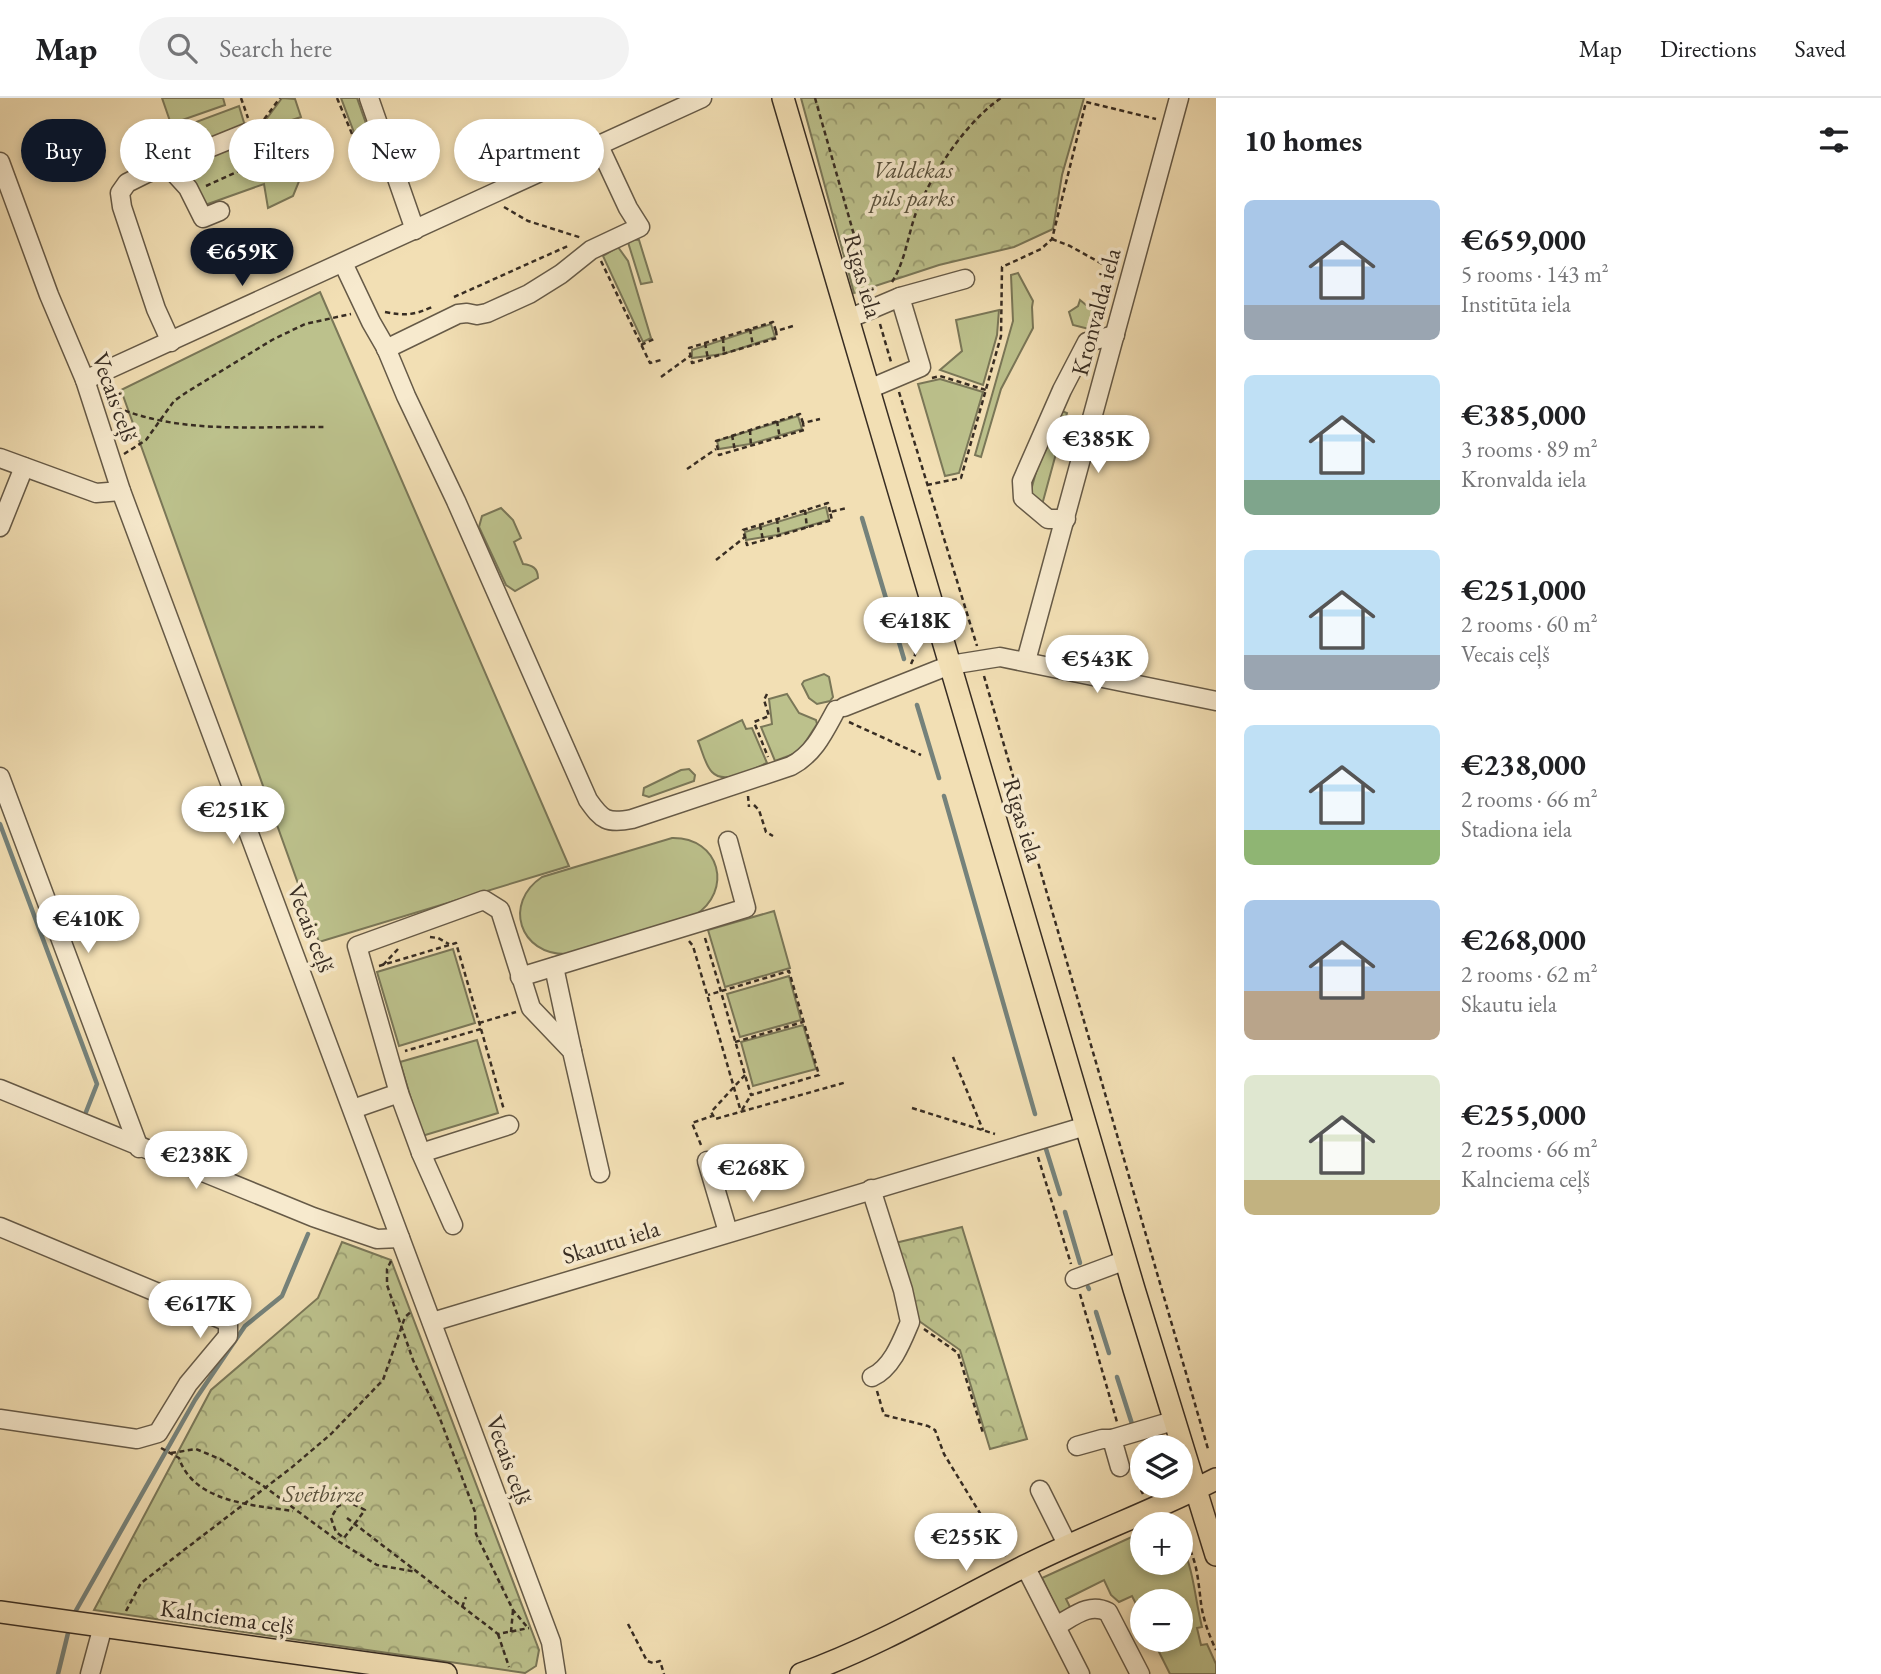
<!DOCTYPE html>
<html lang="en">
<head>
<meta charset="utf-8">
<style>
	:root { --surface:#fff; --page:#f2f2f2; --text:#202124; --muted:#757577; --line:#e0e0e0; --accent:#111827 }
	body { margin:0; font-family:"EB Garamond",serif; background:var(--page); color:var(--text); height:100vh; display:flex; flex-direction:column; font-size:26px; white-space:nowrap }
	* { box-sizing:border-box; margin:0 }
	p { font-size:23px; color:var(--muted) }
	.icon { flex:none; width:38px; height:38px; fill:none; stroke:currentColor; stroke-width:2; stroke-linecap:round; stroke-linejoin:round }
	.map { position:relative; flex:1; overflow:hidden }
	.drawer { display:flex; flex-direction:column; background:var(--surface); width:665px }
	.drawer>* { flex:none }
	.top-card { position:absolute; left:21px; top:21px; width:665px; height:63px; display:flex; gap:14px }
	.tools { position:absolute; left:1130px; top:1337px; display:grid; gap:14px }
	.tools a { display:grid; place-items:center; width:63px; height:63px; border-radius:50%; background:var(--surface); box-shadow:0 4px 10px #0003; font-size:35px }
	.price { position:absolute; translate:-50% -60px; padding:0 16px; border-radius:24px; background:#fff; color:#222; font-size:23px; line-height:46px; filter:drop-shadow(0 2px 4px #0008) }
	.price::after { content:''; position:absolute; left:50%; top:42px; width:21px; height:16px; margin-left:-10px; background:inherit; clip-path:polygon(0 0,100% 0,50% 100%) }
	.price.on { background:var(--accent); color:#fff }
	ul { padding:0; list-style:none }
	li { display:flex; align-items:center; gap:21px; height:175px; padding:0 28px }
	li span { display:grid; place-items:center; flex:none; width:196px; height:140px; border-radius:10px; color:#555 }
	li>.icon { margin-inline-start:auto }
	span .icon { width:84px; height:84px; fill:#fffc; stroke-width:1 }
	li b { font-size:30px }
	h2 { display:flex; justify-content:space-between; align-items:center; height:84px; padding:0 28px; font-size:30px }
	.chip { padding:0 24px; border-radius:32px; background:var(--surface); box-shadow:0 4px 10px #0003; font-size:24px; line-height:63px }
	.chip.on { background:var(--accent); color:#fff }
	header { display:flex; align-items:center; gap:42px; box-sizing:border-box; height:98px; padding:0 35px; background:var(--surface); border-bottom:2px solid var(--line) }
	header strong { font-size:33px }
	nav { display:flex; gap:38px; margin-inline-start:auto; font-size:24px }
	.search { width:490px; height:63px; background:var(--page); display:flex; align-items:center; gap:18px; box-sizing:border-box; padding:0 24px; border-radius:38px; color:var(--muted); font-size:26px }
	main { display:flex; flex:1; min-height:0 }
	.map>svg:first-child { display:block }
	.grass { fill:#bcc18c; stroke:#7a7758; stroke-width:2 }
	.park { fill:url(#park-crowns); stroke:#7a7758; stroke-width:2 }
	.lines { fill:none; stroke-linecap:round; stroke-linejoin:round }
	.stream { stroke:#75827b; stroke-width:4.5 }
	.minor-casing { stroke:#665a47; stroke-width:21 }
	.major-casing { stroke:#382d23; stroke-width:24 }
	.path { stroke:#382d23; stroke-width:2.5; stroke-dasharray:5 3.5; stroke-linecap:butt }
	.minor { stroke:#f7eace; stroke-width:18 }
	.major { stroke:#f2dfb4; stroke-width:21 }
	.labels { text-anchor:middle; stroke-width:7; stroke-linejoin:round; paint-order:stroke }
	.park-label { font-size:24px; font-style:italic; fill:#59523d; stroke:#f7eace }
	.street-label { font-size:24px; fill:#382d23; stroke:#f7eace }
</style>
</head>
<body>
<header>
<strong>Map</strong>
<div class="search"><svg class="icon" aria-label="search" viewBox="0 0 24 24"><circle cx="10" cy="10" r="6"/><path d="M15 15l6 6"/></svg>Search here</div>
<nav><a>Map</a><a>Directions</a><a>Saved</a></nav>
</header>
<main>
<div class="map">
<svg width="1216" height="1576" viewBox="0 0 1216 1576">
	<defs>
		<pattern id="park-crowns" width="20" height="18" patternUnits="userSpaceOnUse" patternTransform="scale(1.75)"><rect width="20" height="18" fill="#bcc18c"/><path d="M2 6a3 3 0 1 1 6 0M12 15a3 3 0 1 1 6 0" fill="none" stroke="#9a9d72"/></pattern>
	</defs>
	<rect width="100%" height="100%" fill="#f2dfb4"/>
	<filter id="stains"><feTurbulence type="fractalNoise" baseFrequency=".00286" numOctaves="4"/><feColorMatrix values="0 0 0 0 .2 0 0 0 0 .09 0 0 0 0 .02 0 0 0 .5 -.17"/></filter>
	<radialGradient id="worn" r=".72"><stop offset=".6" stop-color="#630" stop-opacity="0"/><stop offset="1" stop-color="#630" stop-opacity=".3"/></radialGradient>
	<!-- grass -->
	<g class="grass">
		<path d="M162 0H223L225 7 171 26Z"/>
		<path d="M282 0 295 1 301 19 289 23 290 29 268 35 265 23Z"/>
		<path d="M341 0H357L369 34 355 37Z"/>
		<path d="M239 8 245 28 166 56 161 37Z"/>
		<path d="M250 36 263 78V70L308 53 309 59 293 98 268 110 264 86 205 107 173 68Z"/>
		<path d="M627 141 639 142 652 184 641 186Z"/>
		<path d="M618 149 628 163 651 240 643 244 603 158Z"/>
		<path d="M1018 175 1033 203 1032 209 1033 230 1001 291 981 359 975 357 1013 223 1011 177Z"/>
		<path d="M320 194 569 768 319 844 121 292Z"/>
		<path d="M1080 202 1097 216 1093 232 1073 227 1069 214 1078 208Z"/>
		<path d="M999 212 997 237 983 287 940 272 962 253 956 222Z"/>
		<path d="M771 226 775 239 723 256 692 260V252Z"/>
		<path d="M940 281 983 294 959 375 945 378 918 286Z"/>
		<path d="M1062 313 1067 315 1042 407 1030 396 1047 334Z"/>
		<path d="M798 318 802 331 750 346 719 351 717 343Z"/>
		<path d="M826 409 829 422 777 437 746 442 745 434Z"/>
		<path d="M501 410 513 422 521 440 514 444 523 466C532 467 538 470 538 480L515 493 506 487 479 429 482 418Z"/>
		<path d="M824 576 829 579 833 599 830 603 817 606 809 600 802 586 804 583Z"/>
		<path d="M787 596 799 615 816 622 817 626 799 654 775 663 761 629 772 626 769 601Z"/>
		<path d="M742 622 746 631 752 630 767 665C754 670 725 688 712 674 705 667 702 652 698 643Z"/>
		<path d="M689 671 695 677 694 683 649 699 643 697 644 690 681 672Z"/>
		<path d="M672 740C720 739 734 793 694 818L567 856C519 857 503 805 542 779Z"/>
		<path d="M774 813 790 870 725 889 708 832Z"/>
		<path d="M453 851 475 925 399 948 377 874Z"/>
		<path d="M789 878 801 922 740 939 727 896Z"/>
		<path d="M803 927 816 971 753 988 741 944Z"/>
		<path d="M477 942 498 1015 422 1038 400 964Z"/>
		<path d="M1143 1436V1465H1181L1182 1447C1194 1474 1195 1501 1202 1529L1197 1530 1201 1547 1207 1546 1216 1566V1576H1170L1153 1542H1181V1503H1143V1520L1132 1498 1119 1504 1111 1497 1104 1482 1066 1501 1071 1511 1059 1516 1042 1480 1136 1437Z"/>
	</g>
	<!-- park -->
	<g class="park">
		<path d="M801 0H1084L1062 77 1053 131 1014 149 939 167 854 195Z"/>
		<path d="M962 1129 1027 1341 990 1351 960 1252 919 1223 895 1145Z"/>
		<path d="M342 1144 391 1162 539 1552 536 1568 525 1575 94 1512 211 1292 318 1200Z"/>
	</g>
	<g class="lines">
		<!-- stream -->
		<g class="stream">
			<path d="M862 420 904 561"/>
			<path d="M917 607 939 680"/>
			<path d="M944 698 1035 1016"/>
			<path d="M0 726 97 986 86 1014"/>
			<path d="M1046 1051 1060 1096"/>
			<path d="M1065 1114 1080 1165"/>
			<path d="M1088 1189 1089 1191"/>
			<path d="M1096 1214 1109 1255"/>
			<path d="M1117 1279 1133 1329"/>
			<path d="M74 1516 195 1302 245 1228 282 1198 308 1136"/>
			<path d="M58 1576 69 1531"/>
		</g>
		<!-- minor casing -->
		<g class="minor-casing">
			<g id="minor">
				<path d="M369 0 415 132"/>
				<path d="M0 64 49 197 85 282 121 393 551 1544 556 1576"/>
				<path d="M167 67 188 90 203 120 220 113"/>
				<path d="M343 165 371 224 386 250 406 298 456 403 588 702C602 722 607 726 632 721L791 668C814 656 824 634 836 612"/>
				<path d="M900 199 965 181"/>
				<path d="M848 221 900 199 921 269 869 291"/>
				<path d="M171 244 156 211 122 109 120 95 127 85 145 76 246 35"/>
				<path d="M386 251 458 216 467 215 477 217 487 215 529 196 561 176 591 152 640 129 628 110 599 48"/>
				<path d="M85 282 702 0"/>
				<path d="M0 360 96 395 121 393"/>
				<path d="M1066 421H1048L1023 400 1022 383 1062 292 1087 244 1115 237"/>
				<path d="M0 429 24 369"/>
				<path d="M1026 563 1179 0"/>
				<path d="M844 609 950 567 1000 559 1216 603"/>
				<path d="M0 679 139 1050"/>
				<path d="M554 869 572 953"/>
				<path d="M520 879 746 810 728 743"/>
				<path d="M0 991 313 1119 377 1141 400 1140"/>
				<path d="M353 1011 399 995"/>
				<path d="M421 1055 399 995 357 848 484 802 500 812 531 910 572 953 600 1075"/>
				<path d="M707 1063 728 1134"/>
				<path d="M871 1091 903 1192 910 1224C902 1243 892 1270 872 1279"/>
				<path d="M453 1127 421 1055 509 1027"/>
				<path d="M0 1129 228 1224V1238L188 1286 158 1335 137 1341 0 1321"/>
				<path d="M1075 1181 1126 1162"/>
				<path d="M432 1224 1086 1028"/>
				<path d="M1077 1348 1102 1341H1112"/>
				<path d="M1120 1369 1112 1341 1173 1323"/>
				<path d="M1040 1392 1068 1448"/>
				<path d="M1025 1468 1080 1576"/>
				<path d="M1056 1528C1073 1519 1089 1504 1108 1514L1140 1576"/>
				<path d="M90 1576 103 1528"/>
			</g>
		</g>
		<!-- major casing -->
		<g class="major-casing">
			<g id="major">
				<path d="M783 0 1134 1191 1216 1457"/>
				<path d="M0 1514 446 1576"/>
				<path d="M801 1576C879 1548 953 1504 1027 1467 1089 1436 1154 1413 1216 1381"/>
			</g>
		</g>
		<!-- path -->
		<g class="path">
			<path d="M241 0 248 20"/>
			<path d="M337 0 355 43 365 40"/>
			<path d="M815 0 870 193"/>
			<path d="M259 28 280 0"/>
			<path d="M206 88 261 63 256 46"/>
			<path d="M504 109 528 123 582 140"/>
			<path d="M1052 141 1070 148 1115 173"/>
			<path d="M601 163 650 265 661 262"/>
			<path d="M892 184C906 162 908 135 917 112 934 73 966 24 1001 0"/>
			<path d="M454 199 570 147"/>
			<path d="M385 214C404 218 415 217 432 209"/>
			<path d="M880 226 891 264"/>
			<path d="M750 231 753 248"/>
			<path d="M776 233 773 224 689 250 692 265 777 240 776 233 793 228"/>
			<path d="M723 240 724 257"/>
			<path d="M705 245 708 261"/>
			<path d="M641 247 654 241"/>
			<path d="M661 279 690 258"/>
			<path d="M932 280 940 278 986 292"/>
			<path d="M899 294 977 548"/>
			<path d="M109 306C175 337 253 328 324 329"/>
			<path d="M777 323 780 341"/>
			<path d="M803 325 800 316 716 343 719 357 804 332 803 325 820 321"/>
			<path d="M750 332 751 349"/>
			<path d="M732 337 735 353"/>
			<path d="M124 356 146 342 174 303 187 294 272 242 305 226 351 216"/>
			<path d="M687 371 716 351"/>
			<path d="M927 387 961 380 1001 238 1002 169 1041 151 1052 141 1086 4 1156 21"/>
			<path d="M805 412 807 430"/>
			<path d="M830 414 828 405 743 432 747 447 832 422 830 414 847 410"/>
			<path d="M777 421 779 438"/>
			<path d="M760 427 763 442"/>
			<path d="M716 462 745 439"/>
			<path d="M911 566 915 557V544"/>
			<path d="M984 578 1208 1351"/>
			<path d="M767 596 764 602 769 618 754 624 768 659"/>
			<path d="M849 624 921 657"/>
			<path d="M748 698 749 709"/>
			<path d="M754 707 759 712 766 734 773 738"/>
			<path d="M430 839 438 840 449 846"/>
			<path d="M705 840C721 892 735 944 751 997L819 977 789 873 708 897"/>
			<path d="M689 843 693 848 741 1014"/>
			<path d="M383 867 398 851"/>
			<path d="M379 868 456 845 481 931 405 953"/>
			<path d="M479 925 516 914"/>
			<path d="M481 931 504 1012"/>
			<path d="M735 944 803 924"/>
			<path d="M953 959 983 1032"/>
			<path d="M745 977 711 1014 715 1021 847 984"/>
			<path d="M912 1010 995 1036"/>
			<path d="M742 1012 751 997"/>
			<path d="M701 1047 692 1025 712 1018"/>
			<path d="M1038 1059 1071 1166"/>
			<path d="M391 1163 387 1171V1187L413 1262 439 1318 475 1414 476 1436 513 1512 528 1530"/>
			<path d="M1080 1196 1117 1324"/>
			<path d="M924 1231 958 1255 983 1335"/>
			<path d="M877 1293 884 1317 928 1328 935 1332 944 1356 1006 1458"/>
			<path d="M161 1350 179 1360C194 1405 254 1407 293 1413"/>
			<path d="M171 1355 196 1351 220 1361 265 1389 338 1443 377 1467 417 1474"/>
			<path d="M1133 1377 1143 1396"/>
			<path d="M345 1405H351L365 1412 344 1440 336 1434 331 1420 338 1408Z"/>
			<path d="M347 1420 498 1536 529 1530"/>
			<path d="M1181 1438C1197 1456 1198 1482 1201 1505 1203 1521 1209 1537 1216 1552"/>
			<path d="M462 1509 466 1499"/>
			<path d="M126 1513 141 1485 291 1370 331 1336 383 1282 405 1219 412 1213"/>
			<path d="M628 1526 647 1563 653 1565 660 1563 664 1576"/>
			<path d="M511 1534 513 1512"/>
			<path d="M498 1536 509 1569"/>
		</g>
		<!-- minor -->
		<use href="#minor" class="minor"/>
		<!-- major -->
		<use href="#major" class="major"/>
	</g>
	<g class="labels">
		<!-- park labels -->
		<g class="park-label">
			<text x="913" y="80">Valdekas<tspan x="913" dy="28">pils parks</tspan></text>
			<text x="323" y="1404">Svētbirze</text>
		</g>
		<!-- street labels -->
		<g class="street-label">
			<text transform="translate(863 178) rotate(74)" y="8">Rīgas iela</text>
			<text transform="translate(1096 214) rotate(-75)" y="8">Kronvalda iela</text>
			<text transform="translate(115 299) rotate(70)" y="8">Vecais ceļš</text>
			<text transform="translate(1023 722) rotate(73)" y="8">Rīgas iela</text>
			<text transform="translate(311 830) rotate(69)" y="8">Vecais ceļš</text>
			<text transform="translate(611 1144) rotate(-17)" y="8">Skautu iela</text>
			<text transform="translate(509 1362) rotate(70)" y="8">Vecais ceļš</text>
			<text transform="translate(227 1519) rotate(8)" y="8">Kalnciema ceļš</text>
		</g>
	</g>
	<rect width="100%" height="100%" filter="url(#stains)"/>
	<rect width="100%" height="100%" fill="url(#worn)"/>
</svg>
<div class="tools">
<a><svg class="icon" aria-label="layers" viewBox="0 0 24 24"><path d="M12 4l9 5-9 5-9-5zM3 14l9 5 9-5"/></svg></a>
<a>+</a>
<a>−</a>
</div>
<b class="price on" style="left:242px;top:190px">€659K</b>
<b class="price" style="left:1098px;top:377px">€385K</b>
<b class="price" style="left:915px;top:559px">€418K</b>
<b class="price" style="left:1097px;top:597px">€543K</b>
<b class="price" style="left:233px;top:748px">€251K</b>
<b class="price" style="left:88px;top:857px">€410K</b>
<b class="price" style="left:196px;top:1093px">€238K</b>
<b class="price" style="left:753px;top:1106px">€268K</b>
<b class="price" style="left:200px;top:1242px">€617K</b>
<b class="price" style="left:966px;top:1475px">€255K</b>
<div class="top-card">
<a class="chip on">Buy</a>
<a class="chip">Rent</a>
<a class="chip">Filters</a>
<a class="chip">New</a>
<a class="chip">Apartment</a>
</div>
</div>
<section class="drawer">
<h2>10 homes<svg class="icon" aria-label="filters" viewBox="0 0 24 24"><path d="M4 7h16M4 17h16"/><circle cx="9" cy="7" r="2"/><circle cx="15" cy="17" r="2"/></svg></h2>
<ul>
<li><span style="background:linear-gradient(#a9c7e8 75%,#9aa5b1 0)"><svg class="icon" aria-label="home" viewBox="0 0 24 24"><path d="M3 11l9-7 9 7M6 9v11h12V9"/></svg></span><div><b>€659,000</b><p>5 rooms · 143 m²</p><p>Institūta iela</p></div></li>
<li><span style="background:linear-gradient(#bfe0f5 75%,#7fa58c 0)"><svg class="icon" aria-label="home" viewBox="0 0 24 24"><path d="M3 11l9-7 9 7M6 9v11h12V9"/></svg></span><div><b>€385,000</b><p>3 rooms · 89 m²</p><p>Kronvalda iela</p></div></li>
<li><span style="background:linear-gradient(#bfe0f5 75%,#9aa5b1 0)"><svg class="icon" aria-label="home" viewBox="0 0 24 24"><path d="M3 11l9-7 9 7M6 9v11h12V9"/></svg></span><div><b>€251,000</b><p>2 rooms · 60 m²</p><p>Vecais ceļš</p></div></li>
<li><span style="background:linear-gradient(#bfe0f5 75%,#8fb573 0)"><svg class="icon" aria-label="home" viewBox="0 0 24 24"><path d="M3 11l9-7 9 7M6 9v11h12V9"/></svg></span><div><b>€238,000</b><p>2 rooms · 66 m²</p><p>Stadiona iela</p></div></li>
<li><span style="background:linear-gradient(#a9c7e8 65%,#b9a48a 0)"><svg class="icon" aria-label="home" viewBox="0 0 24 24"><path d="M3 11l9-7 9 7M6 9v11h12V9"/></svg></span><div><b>€268,000</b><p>2 rooms · 62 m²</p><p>Skautu iela</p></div></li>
<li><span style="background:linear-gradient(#dfe7d0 75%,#c2b280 0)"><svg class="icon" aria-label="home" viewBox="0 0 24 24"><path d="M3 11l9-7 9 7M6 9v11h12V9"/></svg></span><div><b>€255,000</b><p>2 rooms · 66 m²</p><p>Kalnciema ceļš</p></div></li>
</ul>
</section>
</main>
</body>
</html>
